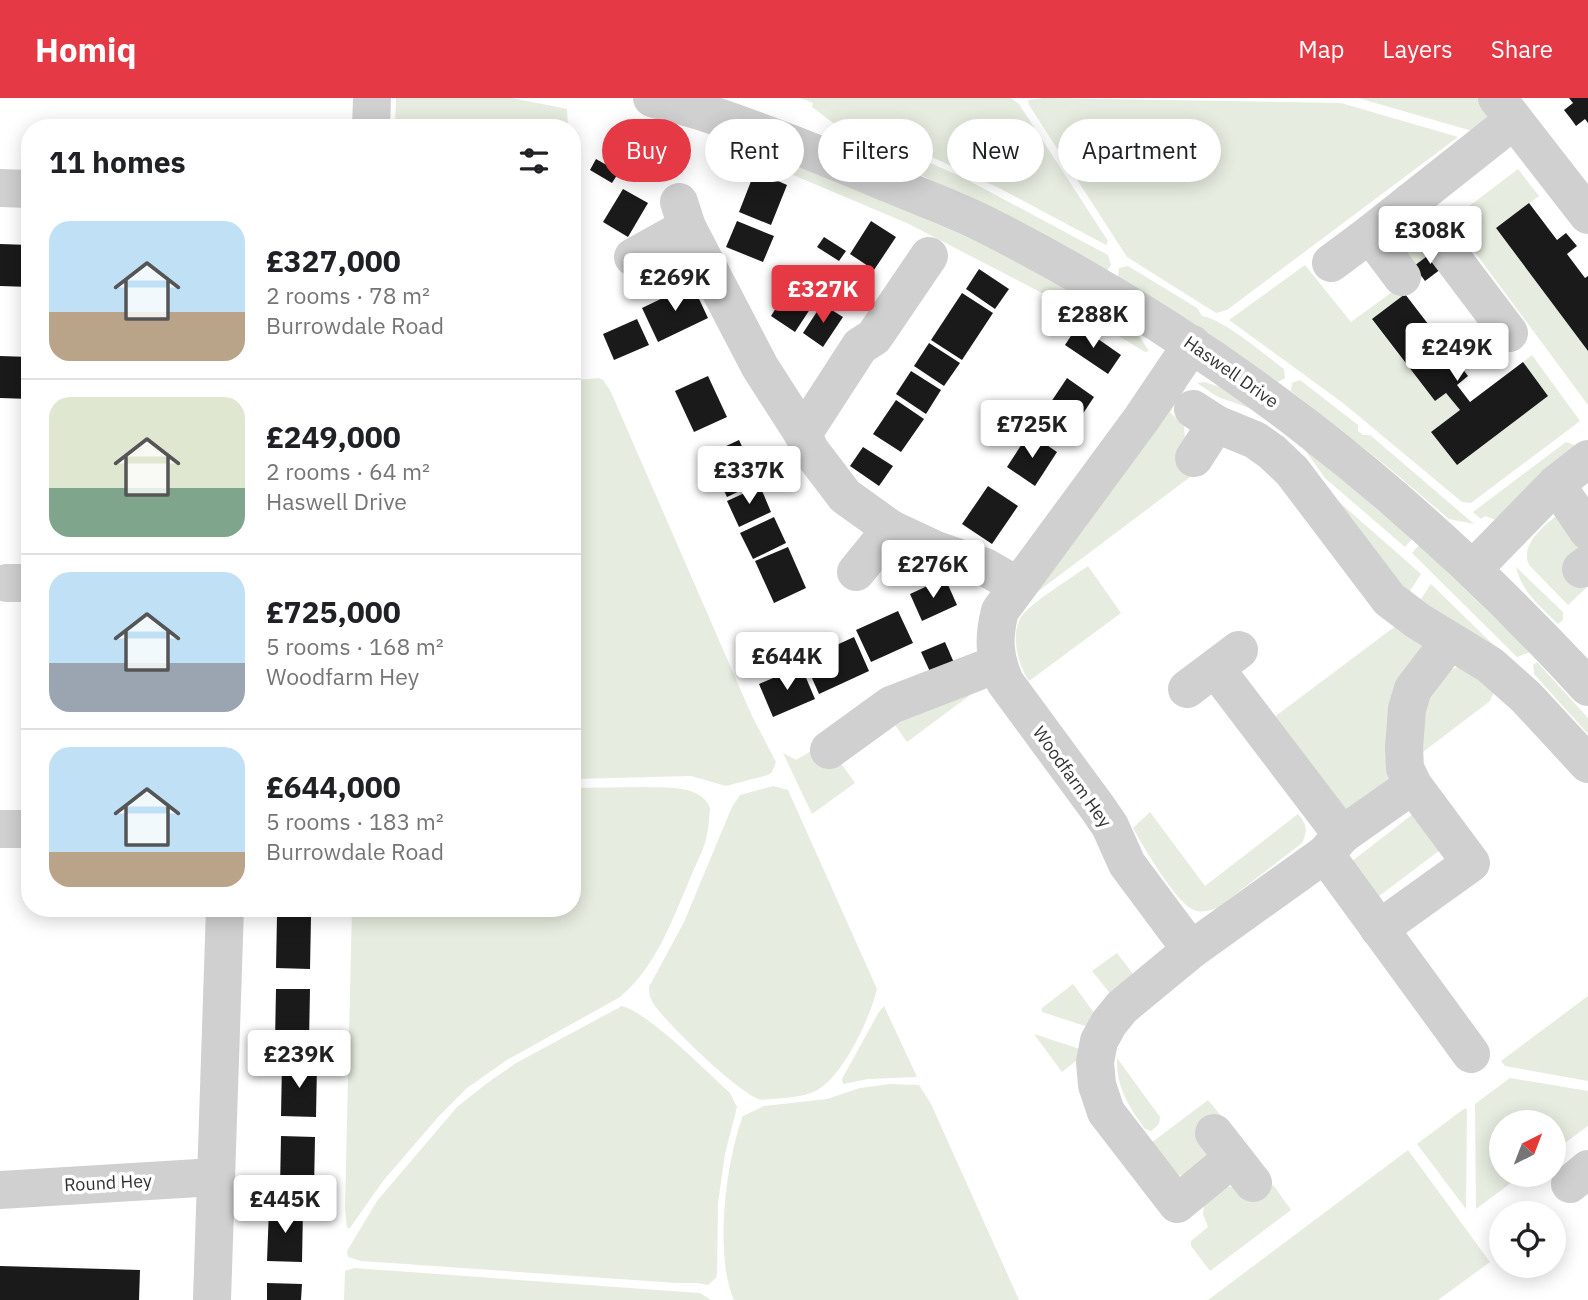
<!DOCTYPE html>
<html lang="en">
<head>
<meta charset="utf-8">
<style>
	:root { --surface:#fff; --page:#f6f6f6; --text:#202124; --muted:#757577; --line:#e0e0e0; --accent:#e63946 }
	body { margin:0; font-family:"IBM Plex Sans",sans-serif; background:var(--page); color:var(--text); height:100vh; display:flex; flex-direction:column; font-size:26px; white-space:nowrap }
	* { box-sizing:border-box; margin:0 }
	p { font-size:23px; color:var(--muted) }
	.icon { flex:none; width:38px; height:38px; fill:none; stroke:currentColor; stroke-width:2; stroke-linecap:round; stroke-linejoin:round }
	.map { position:relative; flex:1; overflow:hidden }
	.side { position:absolute; left:21px; top:21px; width:560px; height:798px; display:flex; flex-direction:column; background:var(--surface); border-radius:28px; box-shadow:0 4px 18px #0003 }
	.side>* { flex:none }
	.banner { position:absolute; left:602px; top:21px; width:665px; height:63px; display:flex; gap:14px }
	.needle { width:46px; rotate:42deg }
	.tools { position:absolute; left:1489px; top:1012px; display:grid; gap:14px }
	.tools a { display:grid; place-items:center; width:77px; height:77px; border-radius:50%; background:var(--surface); box-shadow:0 4px 18px #0003; font-size:35px }
	.price { position:absolute; translate:-50% -60px; padding:0 16px; border-radius:7px; background:#fff; color:#222; font-size:23px; line-height:46px; filter:drop-shadow(0 2px 4px #0008) }
	.price::after { content:''; position:absolute; left:50%; top:42px; width:21px; height:16px; margin-left:-10px; background:inherit; clip-path:polygon(0 0,100% 0,50% 100%) }
	.price.on { background:var(--accent); color:#fff }
	ul { padding:0; list-style:none }
	li { display:flex; align-items:center; gap:21px; height:175px; padding:0 28px }
	li+li { border-top:2px solid var(--line) }
	li span { display:grid; place-items:center; flex:none; width:196px; height:140px; border-radius:21px; color:#555 }
	li>.icon { margin-inline-start:auto }
	span .icon { width:84px; height:84px; fill:#fffc; stroke-width:1 }
	li b { font-size:30px }
	h2 { display:flex; justify-content:space-between; align-items:center; height:84px; padding:0 28px; font-size:30px }
	.chip { padding:0 24px; border-radius:32px; background:var(--surface); box-shadow:0 4px 18px #0003; font-size:24px; line-height:63px }
	.chip.on { background:var(--accent); color:#fff }
	header { display:flex; align-items:center; gap:42px; box-sizing:border-box; height:98px; padding:0 35px; background:var(--accent); color:#fff }
	header strong { font-size:33px }
	nav { display:flex; gap:38px; margin-inline-start:auto; font-size:24px }
	.map>svg:first-child { display:block }
	.green { fill:#e6ecdf }
	.building { fill:#1a1a1a }
	.lines { fill:none; stroke-linecap:round; stroke-linejoin:round }
	.minor { stroke:#d0d0d0; stroke-width:38 }
	.labels { text-anchor:middle; stroke-width:7; stroke-linejoin:round; paint-order:stroke }
	.street-label { font-size:18px; fill:#333; stroke:#fff }
</style>
</head>
<body>
<header>
<strong>Homiq</strong>
<nav><a>Map</a><a>Layers</a><a>Share</a></nav>
</header>
<div class="map">
<svg width="1588" height="1202" viewBox="0 0 1588 1202">
	<rect width="100%" height="100%" fill="#fff"/>
	<!-- green -->
	<g class="green">
		<path d="M396 0H512L567 11 568 30H395Z"/>
		<path d="M800 0H1011L1019 6 1108 143 1106 147 999 90 873 32C843 39 836 26 812 9L813 5Z"/>
		<path d="M1044 0 1341 5 1458 39 1227 212 1216 215 1127 159 1029 7 1028 2Z"/>
		<path d="M1358 0H1488L1489 16 1479 35Z"/>
		<path d="M712 36 774 55 990 149 1085 201 1087 205 1085 209 1077 212 1069 209 909 126 725 48Z"/>
		<path d="M858 43 887 46 962 79 1108 157 1111 167 1107 173 1000 115 856 46Z"/>
		<path d="M1518 71 1539 98 1496 130 1588 253V307L1451 122Z"/>
		<path d="M572 98 580 224 572 237Z"/>
		<path d="M1406 129 1436 152 1413 169 1405 155Z"/>
		<path d="M1305 167 1351 224 1399 189 1405 196 1372 222 1435 303 1446 295 1460 312 1431 334 1457 367 1548 298 1523 264 1532 257 1580 323 1471 405 1462 404 1343 305 1229 222Z"/>
		<path d="M1128 168 1197 210 1202 218C1223 221 1265 257 1284 271L1285 280 1278 284 1206 234 1118 179 1119 170Z"/>
		<path d="M1098 211 1137 235 1149 253 1145 254 1096 224 1095 214Z"/>
		<path d="M599 280 603 282 610 292 752 618 776 664 772 674 768 677 726 688 691 678 572 681V286L576 282Z"/>
		<path d="M1300 282 1358 327V333L1363 337H1370L1474 426 1449 421 1389 370 1291 293 1292 285Z"/>
		<path d="M1204 284 1224 290 1255 312 1218 299 1197 285Z"/>
		<path d="M1183 290H1186L1170 314 1184 328 1185 343 1175 361 1176 365 1191 374 1190 379 1024 504Z"/>
		<path d="M1566 344 1579 349 1496 422 1485 418 1481 421 1473 414Z"/>
		<path d="M1302 348 1412 441 1405 449 1325 380Z"/>
		<path d="M1338 403 1421 476 1408 496Z"/>
		<path d="M1562 413 1582 448 1565 461 1586 490 1568 507 1529 467C1519 445 1548 425 1562 413Z"/>
		<path d="M1419 447 1530 554 1517 559 1412 455Z"/>
		<path d="M1088 468 1121 515 1029 583C1018 567 1010 537 1021 519 1030 505 1073 479 1088 468Z"/>
		<path d="M1516 469 1563 514V522L1558 526C1540 508 1522 494 1516 469Z"/>
		<path d="M1431 486 1513 566 1419 504Z"/>
		<path d="M1401 524 1423 548 1395 681 1361 711H1342L1274 623 1277 617Z"/>
		<path d="M1537 564 1588 620V636L1534 576 1533 567Z"/>
		<path d="M1458 569 1497 587 1490 603 1423 654 1422 607 1448 572Z"/>
		<path d="M977 592 907 644 891 621Z"/>
		<path d="M818 649 840 664 855 685 812 716 783 655 796 662Z"/>
		<path d="M773 688 788 692 877 891C870 920 841 985 811 995 796 1000 778 1000 762 1002 742 999 665 924 653 905 650 900 649 895 649 889L684 824 732 709 740 697Z"/>
		<path d="M643 689C664 690 701 686 710 710 709 719 709 728 707 737 704 752 695 768 689 783 672 823 655 870 620 899L507 962 467 990 439 1018 383 1083 350 1130H347L345 1111 352 810H572V690Z"/>
		<path d="M1150 714 1205 788 1298 716C1307 726 1308 733 1302 745L1219 809C1210 813 1201 816 1192 811 1175 803 1143 748 1133 730Z"/>
		<path d="M1413 716 1444 749 1370 805 1347 767Z"/>
		<path d="M1117 855 1136 880 1113 899 1092 873Z"/>
		<path d="M1073 886 1097 919 1091 930 1042 914V910Z"/>
		<path d="M1588 898V983L1505 968 1501 963Z"/>
		<path d="M622 908C649 915 707 974 730 995L737 1009 725 1056 718 1105 717 1175 716 1180 708 1187 697 1185H677L361 1163 348 1159 347 1153 377 1103 457 1009 486 986 516 965Z"/>
		<path d="M884 908 917 979 868 981 843 986 842 981 879 914Z"/>
		<path d="M1034 936 1083 952 1082 958 1062 974Z"/>
		<path d="M1117 960 1160 1019 1159 1026 1151 1033 1145 1031C1129 1009 1116 989 1117 960Z"/>
		<path d="M1510 980 1588 993V1028L1554 1053V1024H1502V1076H1523L1476 1111 1475 1006Z"/>
		<path d="M890 986 919 987 931 1006 1019 1202H734C714 1158 726 1062 743 1018L764 1008 827 1001 860 990Z"/>
		<path d="M1208 1002 1223 1020 1207 1060 1189 1078 1177 1077 1147 1048Z"/>
		<path d="M1465 1010 1467 1012 1466 1111 1417 1046Z"/>
		<path d="M1408 1052 1490 1164 1438 1202H1208Z"/>
		<path d="M1269 1086 1274 1088 1291 1112 1210 1173 1191 1148V1143L1208 1129 1203 1116 1204 1108 1226 1089Z"/>
		<path d="M354 1170 671 1193 700 1195 711 1202H344L345 1173Z"/>
	</g>
	<!-- building -->
	<g class="building">
		<path d="M1569 0H1588V25L1585 21 1576 28 1571 21 1564 12 1573 5Z"/>
		<path d="M649 27 679 45 656 81 627 63Z"/>
		<path d="M596 61 619 74 612 85 590 72Z"/>
		<path d="M755 73 787 87 771 127 739 114Z"/>
		<path d="M623 91 648 105 628 139 603 124Z"/>
		<path d="M1529 105 1557 142 1566 135 1577 148 1567 156 1585 180 1588 178V253L1496 130Z"/>
		<path d="M737 123 774 138 763 164 726 149Z"/>
		<path d="M871 123 896 139 874 172 850 156Z"/>
		<path d="M824 139 846 153 839 163 817 149Z"/>
		<path d="M0 146 30 147V189L0 188Z"/>
		<path d="M1434 153 1445 168 1425 183 1414 168Z"/>
		<path d="M979 171 1009 191 995 211 966 191Z"/>
		<path d="M692 186 708 220 658 244 642 210Z"/>
		<path d="M791 186 816 202 795 234 771 218Z"/>
		<path d="M962 195 993 215 962 262 931 242Z"/>
		<path d="M1405 196 1468 278 1457 287 1470 304 1523 264 1548 298 1457 367 1431 334 1460 312 1446 295 1435 303 1372 221Z"/>
		<path d="M822 206 843 219 823 249 803 235Z"/>
		<path d="M637 221 649 247 614 262 603 236Z"/>
		<path d="M1078 227 1121 257 1108 276 1065 247Z"/>
		<path d="M929 245 960 265 944 288 914 268Z"/>
		<path d="M0 258 30 259V301L0 300Z"/>
		<path d="M911 273 941 292 926 316 896 296Z"/>
		<path d="M708 278 727 319 694 334 675 293Z"/>
		<path d="M1067 280 1094 299 1072 332 1045 313Z"/>
		<path d="M896 302 924 321 901 354 873 336Z"/>
		<path d="M1029 335 1057 354 1035 388 1007 369Z"/>
		<path d="M739 342 759 384 727 399 707 357Z"/>
		<path d="M863 349 893 368 879 388 850 368Z"/>
		<path d="M760 388 771 414 739 429 727 403Z"/>
		<path d="M988 388 1018 408 992 446 962 426Z"/>
		<path d="M774 419 786 445 753 461 740 435Z"/>
		<path d="M788 449 806 490 774 505 755 463Z"/>
		<path d="M945 480 957 507 922 523 910 496Z"/>
		<path d="M898 513 913 545 871 564 856 532Z"/>
		<path d="M854 539 869 573 819 596 804 562Z"/>
		<path d="M945 544 955 567 932 578 921 554Z"/>
		<path d="M801 568 815 601 773 619 759 586Z"/>
		<path d="M277 818 311 819 310 871 276 870Z"/>
		<path d="M276 891H310L309 944 275 943Z"/>
		<path d="M282 965 317 966 316 1019 281 1018Z"/>
		<path d="M281 1038 315 1039 314 1091 280 1090Z"/>
		<path d="M269 1111H303L302 1164 267 1163Z"/>
		<path d="M0 1168 140 1172 139 1202H0Z"/>
		<path d="M267 1185 302 1186 301 1202H267Z"/>
	</g>
	<g class="lines">
		<!-- minor -->
		<g class="minor">
			<path d="M652 0C668 5 684 8 700 13 765 34 827 60 890 86 923 100 956 112 988 128 1220 246 1412 398 1588 589"/>
			<path d="M1497 0 1588 117"/>
			<path d="M371 30 372 0"/>
			<path d="M0 90 30 91"/>
			<path d="M679 104 687 129 760 269 803 336 810 352 845 398 891 431 936 452 985 469 1018 488"/>
			<path d="M1410 104 1509 235"/>
			<path d="M633 159 687 129"/>
			<path d="M1331 165 1370 136"/>
			<path d="M1402 179 1370 136 1514 22"/>
			<path d="M1193 311 1216 326 1255 342 1272 354 1292 373 1389 501 1418 523 1490 567 1526 599 1588 666"/>
			<path d="M803 336 860 248 874 239 929 158"/>
			<path d="M1194 360 1216 326"/>
			<path d="M1556 386 1588 433"/>
			<path d="M1473 471 1556 386 1588 361"/>
			<path d="M1581 471 1588 466"/>
			<path d="M856 474 891 431"/>
			<path d="M7 485H30"/>
			<path d="M1215 570 1342 737"/>
			<path d="M1187 591 1239 552"/>
			<path d="M829 652 891 607 997 566"/>
			<path d="M0 731H30"/>
			<path d="M1325 756 1471 956"/>
			<path d="M1379 831 1471 765 1413 687 1405 670 1404 650 1407 611 1413 591 1449 544"/>
			<path d="M1191 852 1127 766 1110 728 1097 709 1005 584C994 558 993 540 1000 513L1142 320 1192 246"/>
			<path d="M1214 1035 1253 1085"/>
			<path d="M1233 1060 1177 1106 1106 1014 1097 987 1095 964 1099 943 1109 925 1122 909 1191 852 1325 756 1342 737 1413 687"/>
			<path d="M1570 1086 1588 1071"/>
			<path d="M0 1092 215 1079"/>
			<path d="M212 1202 225 810"/>
		</g>
	</g>
	<g class="labels">
		<!-- street labels -->
		<g class="street-label">
			<text transform="translate(1231 274) rotate(35)" y="6">Haswell Drive</text>
			<text transform="translate(1072 679) rotate(54)" y="6">Woodfarm Hey</text>
			<text transform="translate(108 1085) rotate(-3)" y="6">Round Hey</text>
		</g>
	</g>
</svg>
<div class="tools">
<a><svg class="needle" viewBox="-14 -14 28 28"><path d="M0-13l5 13h-10z" fill="#e53935"/><path d="M0 13l5-13h-10z" fill="#757577"/></svg></a>
<a><svg class="icon" aria-label="locate" viewBox="0 0 24 24"><circle cx="12" cy="12" r="6"/><path d="M12 2v4M12 18v4M2 12h4M18 12h4"/></svg></a>
</div>
<b class="price" style="left:1430px;top:168px">£308K</b>
<b class="price" style="left:675px;top:215px">£269K</b>
<b class="price on" style="left:823px;top:227px">£327K</b>
<b class="price" style="left:1093px;top:252px">£288K</b>
<b class="price" style="left:1457px;top:285px">£249K</b>
<b class="price" style="left:1032px;top:362px">£725K</b>
<b class="price" style="left:749px;top:408px">£337K</b>
<b class="price" style="left:933px;top:502px">£276K</b>
<b class="price" style="left:787px;top:594px">£644K</b>
<b class="price" style="left:299px;top:992px">£239K</b>
<b class="price" style="left:285px;top:1137px">£445K</b>
<div class="banner">
<a class="chip on">Buy</a>
<a class="chip">Rent</a>
<a class="chip">Filters</a>
<a class="chip">New</a>
<a class="chip">Apartment</a>
</div>
<section class="side">
<h2>11 homes<svg class="icon" aria-label="filters" viewBox="0 0 24 24"><path d="M4 7h16M4 17h16"/><circle cx="9" cy="7" r="2"/><circle cx="15" cy="17" r="2"/></svg></h2>
<ul>
<li><span style="background:linear-gradient(#bfe0f5 65%,#b9a48a 0)"><svg class="icon" aria-label="home" viewBox="0 0 24 24"><path d="M3 11l9-7 9 7M6 9v11h12V9"/></svg></span><div><b>£327,000</b><p>2 rooms · 78 m²</p><p>Burrowdale Road</p></div></li>
<li><span style="background:linear-gradient(#dfe7d0 65%,#7fa58c 0)"><svg class="icon" aria-label="home" viewBox="0 0 24 24"><path d="M3 11l9-7 9 7M6 9v11h12V9"/></svg></span><div><b>£249,000</b><p>2 rooms · 64 m²</p><p>Haswell Drive</p></div></li>
<li><span style="background:linear-gradient(#bfe0f5 65%,#9aa5b1 0)"><svg class="icon" aria-label="home" viewBox="0 0 24 24"><path d="M3 11l9-7 9 7M6 9v11h12V9"/></svg></span><div><b>£725,000</b><p>5 rooms · 168 m²</p><p>Woodfarm Hey</p></div></li>
<li><span style="background:linear-gradient(#bfe0f5 75%,#b9a48a 0)"><svg class="icon" aria-label="home" viewBox="0 0 24 24"><path d="M3 11l9-7 9 7M6 9v11h12V9"/></svg></span><div><b>£644,000</b><p>5 rooms · 183 m²</p><p>Burrowdale Road</p></div></li>
</ul>
</section>
</div>
</body>
</html>
